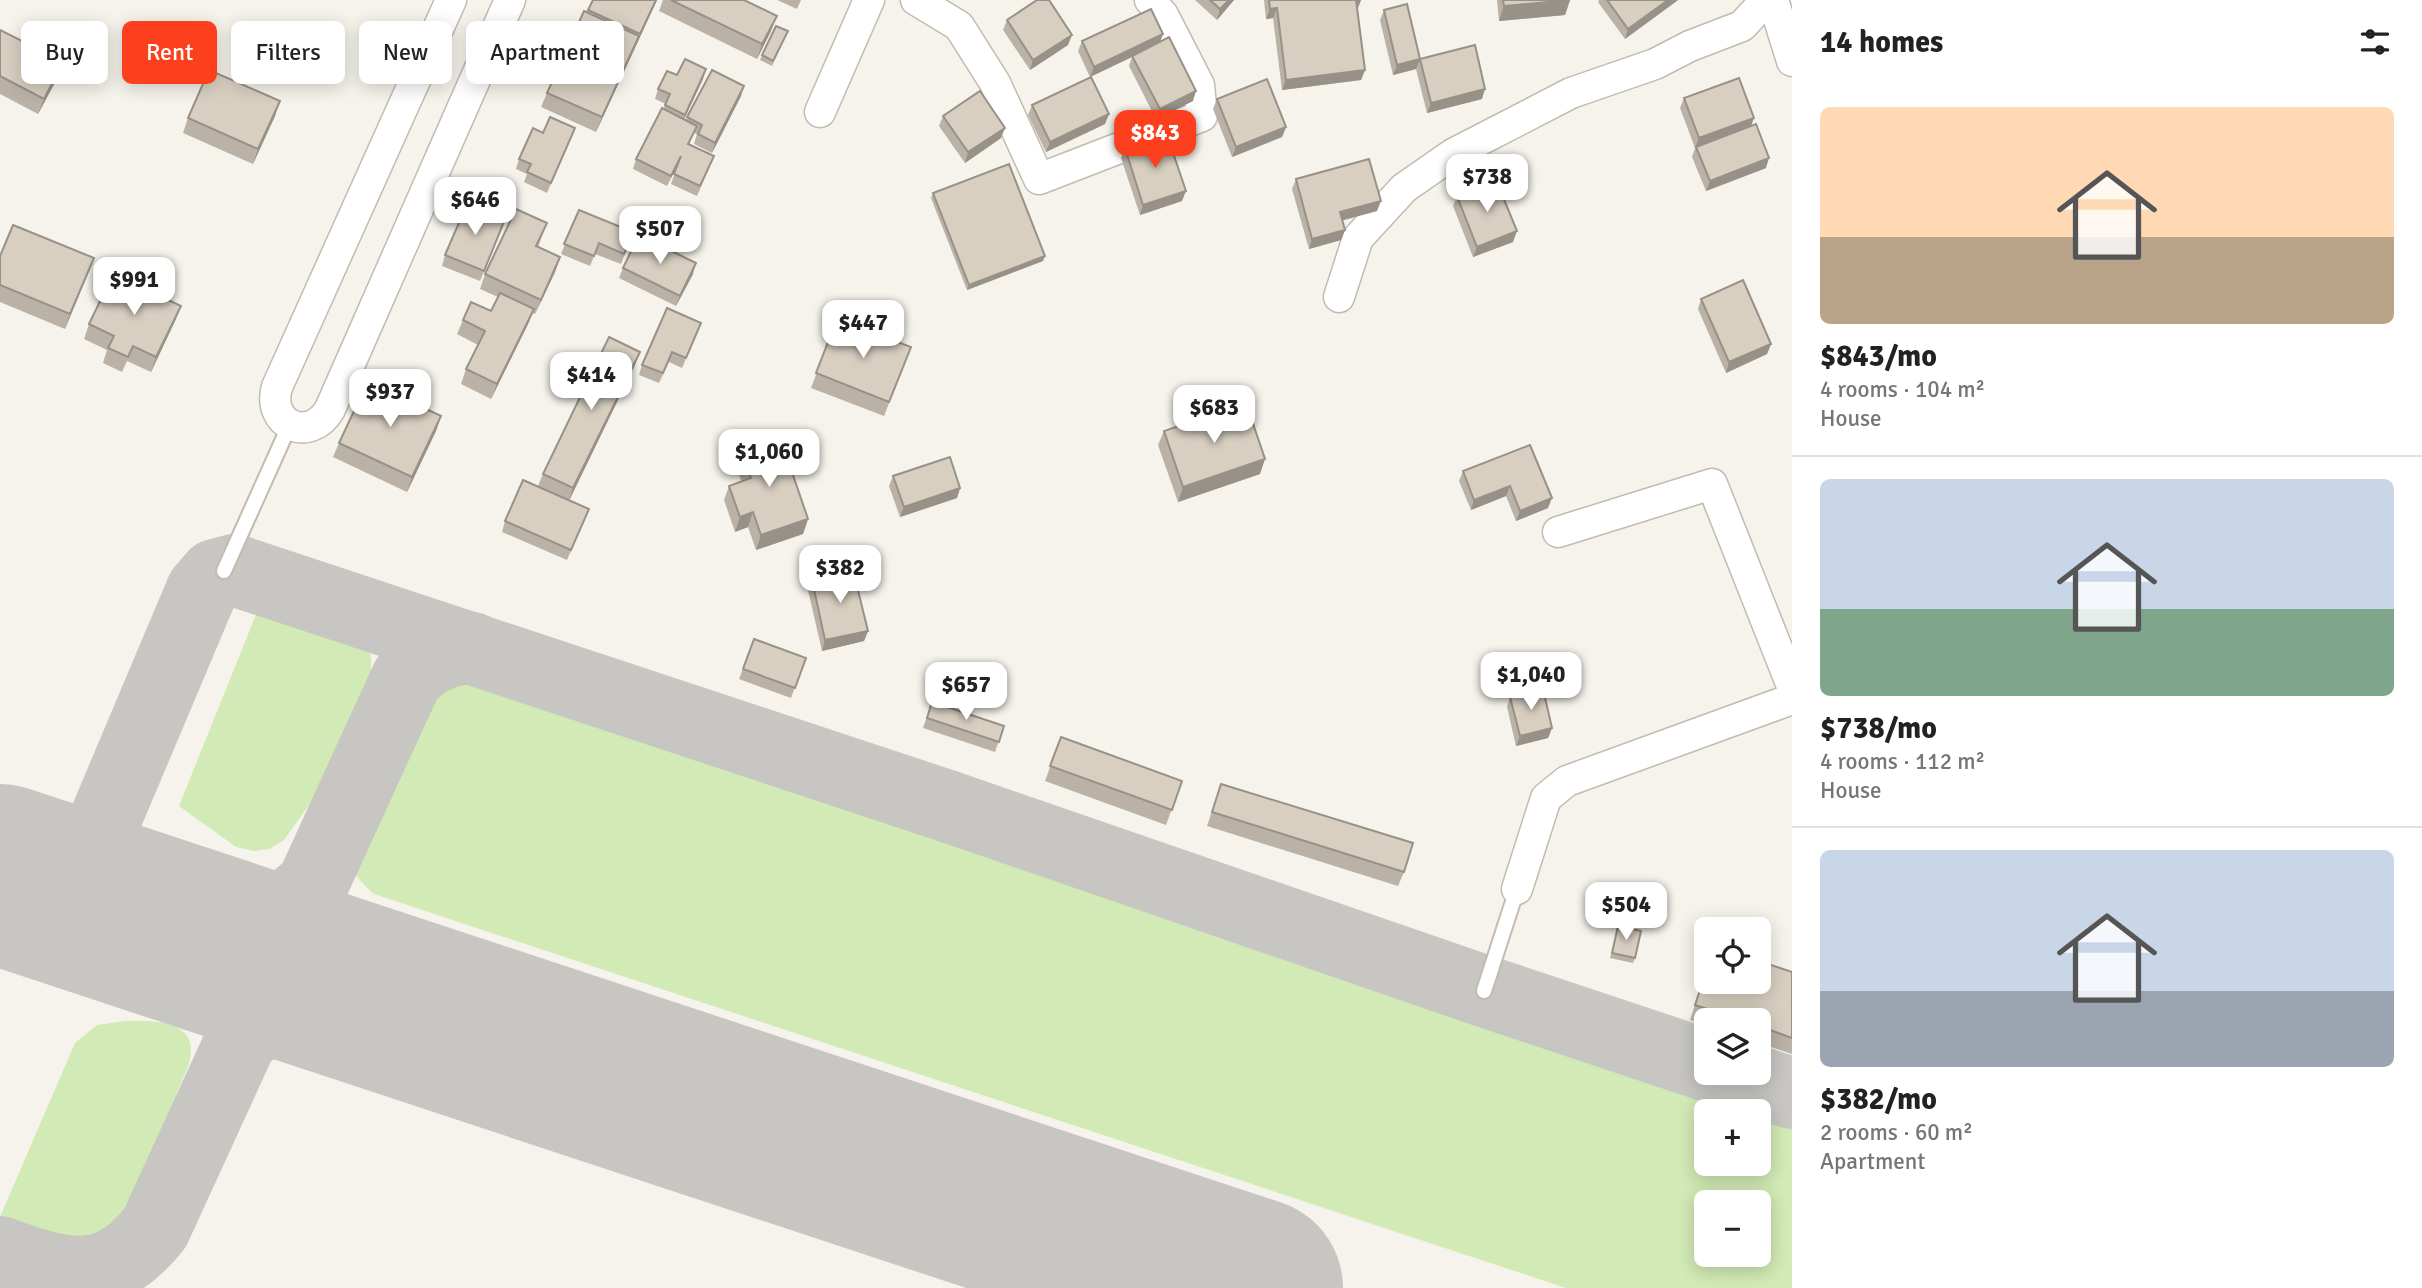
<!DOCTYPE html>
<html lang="en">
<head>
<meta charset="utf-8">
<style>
	:root { --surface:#fff; --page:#f2f2f2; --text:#222; --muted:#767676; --line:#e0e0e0; --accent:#fc3f1d }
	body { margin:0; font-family:Signika,sans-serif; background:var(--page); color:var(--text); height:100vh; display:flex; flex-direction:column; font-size:26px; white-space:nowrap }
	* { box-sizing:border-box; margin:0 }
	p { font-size:23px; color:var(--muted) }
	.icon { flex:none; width:38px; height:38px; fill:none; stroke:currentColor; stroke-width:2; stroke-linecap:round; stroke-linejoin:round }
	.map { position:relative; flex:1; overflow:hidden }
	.side { display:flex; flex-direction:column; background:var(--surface); width:630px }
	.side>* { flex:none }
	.guide { position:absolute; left:21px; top:21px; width:665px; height:63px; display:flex; gap:14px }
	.controls { position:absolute; left:1694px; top:917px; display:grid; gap:14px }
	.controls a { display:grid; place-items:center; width:77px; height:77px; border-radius:10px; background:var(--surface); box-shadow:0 4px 18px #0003; font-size:35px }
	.price { position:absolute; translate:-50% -60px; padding:0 16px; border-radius:14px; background:#fff; color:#222; font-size:23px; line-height:46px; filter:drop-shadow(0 2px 4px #0008) }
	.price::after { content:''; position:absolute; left:50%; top:42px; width:21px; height:16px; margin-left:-10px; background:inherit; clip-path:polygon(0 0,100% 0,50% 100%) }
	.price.active { background:var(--accent); color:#fff }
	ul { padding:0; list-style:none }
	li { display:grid; align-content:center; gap:14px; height:371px; padding:0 28px }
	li+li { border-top:2px solid var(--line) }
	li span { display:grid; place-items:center; height:217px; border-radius:10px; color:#555 }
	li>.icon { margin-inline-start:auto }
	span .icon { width:126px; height:126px; fill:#fffc; stroke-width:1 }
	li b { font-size:30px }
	h2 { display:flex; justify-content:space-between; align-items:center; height:84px; padding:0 28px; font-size:30px }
	.chip { padding:0 24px; border-radius:10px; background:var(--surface); box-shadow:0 4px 18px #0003; font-size:24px; line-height:63px }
	.chip.active { background:var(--accent); color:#fff }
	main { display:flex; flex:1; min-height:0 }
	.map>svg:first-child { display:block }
	.green { fill:#d2eab5; fill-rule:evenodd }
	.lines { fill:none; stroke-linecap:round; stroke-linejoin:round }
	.taxiway { stroke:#c8c6c3; stroke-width:72 }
	.runway { stroke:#c8c6c3; stroke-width:180 }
	.service-casing { stroke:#c2bbae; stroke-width:18 }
	.minor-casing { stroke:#c2bbae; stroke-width:33 }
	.service { stroke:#fff; stroke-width:14 }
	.minor { stroke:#fff; stroke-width:30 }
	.wall { fill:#bab2a6 }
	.shaded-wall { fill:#979187 }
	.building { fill:#d8cfc1; stroke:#979187; stroke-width:2 }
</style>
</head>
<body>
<main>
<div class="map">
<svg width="1792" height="1288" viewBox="0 0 1792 1288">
	<rect width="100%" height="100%" fill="#f6f3ec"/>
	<!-- green -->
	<g class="green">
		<path d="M261 602C291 609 361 617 370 651 373 663 370 677 370 689L309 805 284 840 269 849 254 851 236 847 179 806Z"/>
		<path d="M458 671 473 672 1792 1109V1288H1566L374 894C358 880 348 869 348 847L430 680 443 672ZM1706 1111H1759V1164H1706ZM1706 1202H1759V1255H1706Z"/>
		<path d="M125 1021C145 1021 188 1018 191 1047 191 1053 190 1059 189 1064L125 1217C119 1225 113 1237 103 1241 70 1255 31 1230 0 1217L75 1043 97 1025Z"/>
	</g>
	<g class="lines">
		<!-- taxiway -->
		<g class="taxiway">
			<path d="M72 898 202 590 215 575 234 570 947 806 1484 991 1706 1065"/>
			<path d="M242 1038C238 992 230 975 201 940L259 921 286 908 311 886"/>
			<path d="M242 1038C285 1006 308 997 361 993"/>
			<path d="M1730 1073 1792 1093"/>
			<path d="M0 1252C66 1276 108 1288 155 1228L407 678C427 658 444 650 472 648"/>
		</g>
		<!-- runway -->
		<path class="runway" d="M0 874 1253 1288"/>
		<!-- service casing -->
		<g class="service-casing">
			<g id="service">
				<path d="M224 571 290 424"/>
				<path d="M1484 991 1517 889"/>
			</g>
		</g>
		<!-- minor casing -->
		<g class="minor-casing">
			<g id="minor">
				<path d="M451 0 277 387C266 425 310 444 330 409L510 0"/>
				<path d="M916 0 959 26 995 83 1039 179 1202 116 1199 85 1163 15 1150 0"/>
				<path d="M1773 0 1792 61"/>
				<path d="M820 112 869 0"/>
				<path d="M1339 297 1358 238 1404 188 1453 154 1571 93 1655 64 1690 46 1742 26 1766 0"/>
				<path d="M1558 532 1712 484 1792 686"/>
				<path d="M1517 889 1546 798 1567 781 1792 699"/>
			</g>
		</g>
		<!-- service -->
		<use href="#service" class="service"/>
		<!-- minor -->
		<use href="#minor" class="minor"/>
	</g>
	<!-- wall -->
	<g class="wall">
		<path d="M593 0H657L596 132 541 107 547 93Z"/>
		<path d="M663 0H744L771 31 757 59 659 11Z"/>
		<path d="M777 0H801L797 9Z"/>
		<path d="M1195 0H1234L1217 20Z"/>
		<path d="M1264 0H1361L1357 8 1365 70 1361 80 1282 90 1273 18 1266 19Z"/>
		<path d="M1497 0H1570L1565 15 1499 21Z"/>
		<path d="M1599 0H1678L1625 39 1598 2Z"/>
		<path d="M1384 10 1420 59 1482 99 1427 113 1416 69 1393 75 1380 20Z"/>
		<path d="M1007 20 1068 45 1030 70 1003 30Z"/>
		<path d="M0 30 58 77 38 114 0 94Z"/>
		<path d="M1163 34 1160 42 1193 101 1156 119 1129 66 1132 57 1090 77 1078 51 1082 41Z"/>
		<path d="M786 36 772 66 760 60 762 55Z"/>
		<path d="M677 75 703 79 684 120 686 121 687 117 741 96 712 153 694 144 697 134 694 133 689 144 710 166 697 196 671 184 677 167 667 186 633 169 636 159 666 104 655 99 658 89Z"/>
		<path d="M1684 98 1754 118 1751 126 1766 168 1706 191 1692 157 1695 148 1680 108Z"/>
		<path d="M1217 99 1286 127 1282 137 1232 157 1213 109Z"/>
		<path d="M1032 105 1109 114 1105 124 1046 152 1028 115Z"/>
		<path d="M275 116 253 164 183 133 188 118Z"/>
		<path d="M943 116 1001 138 965 163 939 126Z"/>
		<path d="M543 133 571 138 547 193 524 182 527 174 516 169 519 159Z"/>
		<path d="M1125 148 1182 201 1140 215 1121 158Z"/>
		<path d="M1296 179 1377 211 1342 220 1341 240 1309 249 1292 189Z"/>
		<path d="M933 193 1043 261 967 290 931 198Z"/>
		<path d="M1457 196 1513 242 1473 257 1453 206Z"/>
		<path d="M579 210 633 232 621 264 595 254 590 266 561 254Z"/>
		<path d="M547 223 538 247 560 257 555 272 535 314 532 313 528 324 491 399 461 384 466 369 478 345 457 334 463 320 491 311 498 297 480 289 485 274Z"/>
		<path d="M502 229 480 281 442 266 445 255Z"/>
		<path d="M0 256 94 258 65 329 0 302Z"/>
		<path d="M623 268 693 274 676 306 619 278Z"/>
		<path d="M1701 299 1771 344 1767 354 1726 373 1698 309Z"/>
		<path d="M181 306 175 321 151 372 127 361 122 372 103 363 107 350 84 339 89 324Z"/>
		<path d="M837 319 911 347 884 416 811 388Z"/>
		<path d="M701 323 682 368 669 362 659 383 639 375 642 365Z"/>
		<path d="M640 352 634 367 569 500 585 519 567 560 502 532 505 521 538 486 543 474Z"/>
		<path d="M441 416 436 431 407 492 333 457 339 443Z"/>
		<path d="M1164 431 1260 474 1178 502 1158 445Z"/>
		<path d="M1530 445 1548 508 1516 521 1506 496 1471 510 1459 481 1463 471Z"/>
		<path d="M741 451 808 519 803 534 756 550 748 527 735 532 724 500 729 486 741 481 736 465Z"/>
		<path d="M893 476 960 488 957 498 900 517 889 486Z"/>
		<path d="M812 580 868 631 864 641 822 651 808 590Z"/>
		<path d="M754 639 806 658 791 698 739 679Z"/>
		<path d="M1510 697 1552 728 1548 738 1516 746 1507 707Z"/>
		<path d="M932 702 1004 726 995 752 923 728Z"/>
		<path d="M1061 737 1182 781 1166 825 1045 781Z"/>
		<path d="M1221 784 1404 872 1398 886 1207 826Z"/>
		<path d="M1618 926 1635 958 1633 963 1610 958Z"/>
		<path d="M1706 972H1792V1054L1759 1043V1020H1706V1025L1690 1020Z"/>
	</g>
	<!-- shaded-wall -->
	<g class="shaded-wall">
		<path d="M656 0H657L596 132 602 117Z"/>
		<path d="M1229 0H1234L1217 20 1220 9Z"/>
		<path d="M1355 0H1361L1358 8H1353Z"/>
		<path d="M1570 0 1565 15 1499 21 1504 6Z"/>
		<path d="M1668 0H1678L1625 39 1628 29Z"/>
		<path d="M1277 8 1273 18 1266 19 1270 9Z"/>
		<path d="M777 16 771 31 757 59 762 44Z"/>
		<path d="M1163 34 1159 44 1090 77 1094 67Z"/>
		<path d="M1072 35 1068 45 1030 70 1033 60Z"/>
		<path d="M1420 59 1416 69 1393 75 1397 65Z"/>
		<path d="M63 62 58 77 38 114 44 99Z"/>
		<path d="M706 69 703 79 681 125 685 115Z"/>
		<path d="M1365 70 1361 80 1282 90 1286 80Z"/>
		<path d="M744 86 741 96 712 153 715 143Z"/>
		<path d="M1485 89 1482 99 1427 113 1431 103Z"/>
		<path d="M1196 91 1193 101 1156 119 1160 109Z"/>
		<path d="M280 101 275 116 253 164 258 149Z"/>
		<path d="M1109 114 1105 124 1046 152 1050 142Z"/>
		<path d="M1754 118 1750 128 1695 148 1699 138Z"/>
		<path d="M1286 127 1282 137 1232 157 1236 147Z"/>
		<path d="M1005 128 1001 138 965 163 968 152Z"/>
		<path d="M1769 158 1766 168 1706 191 1710 181Z"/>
		<path d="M1186 191 1182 201 1140 215 1143 205Z"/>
		<path d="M1381 201 1377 211 1337 222 1340 212Z"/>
		<path d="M1345 230 1341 240 1309 249 1312 239Z"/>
		<path d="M1517 231 1513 242 1473 257 1477 247Z"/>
		<path d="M1045 256 1043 261 967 290 969 285Z"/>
		<path d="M560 257 555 272 535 314 541 300Z"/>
		<path d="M94 258 88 273 65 329 70 314Z"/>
		<path d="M696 263 693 274 676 306 680 296Z"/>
		<path d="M181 306 175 321 151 372 156 357Z"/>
		<path d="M534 309 528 324 491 399 497 384Z"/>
		<path d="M1771 344 1767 354 1726 373 1729 362Z"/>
		<path d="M640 352 634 367 568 503 573 488Z"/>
		<path d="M441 416 436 431 407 492 412 477Z"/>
		<path d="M1265 459 1260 474 1178 502 1183 487Z"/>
		<path d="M1510 486 1506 496 1471 510 1474 500Z"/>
		<path d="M960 488 957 498 900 517 904 507Z"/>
		<path d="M1552 498 1548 508 1516 521 1520 511Z"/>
		<path d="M753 512 748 527 735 532 740 517Z"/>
		<path d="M808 519 803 534 756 550 761 535Z"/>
		<path d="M868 631 864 641 822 651 825 640Z"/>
		<path d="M1552 728 1548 738 1516 746 1520 736Z"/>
	</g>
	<!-- building -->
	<g class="building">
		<path d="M593 0H656L640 34 588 10Z"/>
		<path d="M671 0H744L777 16 762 44Z"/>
		<path d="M1037 0H1049L1072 35 1033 60 1007 20Z"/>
		<path d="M1210 0H1229L1220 9Z"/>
		<path d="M1269 0H1356L1365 70 1286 80 1277 8 1270 9Z"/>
		<path d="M1503 0H1570L1504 6Z"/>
		<path d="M1607 0H1668L1628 29Z"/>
		<path d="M1407 4 1420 59 1397 65 1384 10Z"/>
		<path d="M1151 9 1163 34 1094 67 1082 41Z"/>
		<path d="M584 11 639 36 602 117 547 93Z"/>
		<path d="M776 26 788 31 773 61 762 55Z"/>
		<path d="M0 30 63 62 44 99 0 76Z"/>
		<path d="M1169 37 1196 91 1160 109 1132 56Z"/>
		<path d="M1475 45 1485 89 1431 103 1420 59Z"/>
		<path d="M685 59 706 69 685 115 665 105 670 94 658 89 667 71 677 75Z"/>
		<path d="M209 70 280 101 258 149 188 118Z"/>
		<path d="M712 70 744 86 715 143 698 134 702 125 687 117Z"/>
		<path d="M1091 77 1109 114 1050 142 1032 105Z"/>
		<path d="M1739 78 1754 118 1699 138 1684 98Z"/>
		<path d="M1267 79 1286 127 1236 147 1217 99Z"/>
		<path d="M980 91 1005 128 968 152 943 116Z"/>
		<path d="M662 108 697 126 688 144 714 156 700 186 674 174 681 156 671 176 636 159Z"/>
		<path d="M550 117 575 128 551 183 527 172 531 164 519 159 533 128 543 133Z"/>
		<path d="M1756 124 1769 158 1710 181 1696 147Z"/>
		<path d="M1167 135 1186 191 1143 205 1125 148Z"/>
		<path d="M1369 159 1381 201 1340 212 1345 230 1312 239 1296 179Z"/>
		<path d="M1009 164 1045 256 969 285 933 193Z"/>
		<path d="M1496 180 1517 231 1477 247 1457 196Z"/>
		<path d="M467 204 505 219 484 271 445 255Z"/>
		<path d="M516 209 547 223 536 246 560 257 541 300 485 274Z"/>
		<path d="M579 210 633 232 624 254 599 243 594 256 564 244Z"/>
		<path d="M13 225 94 258 70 314 0 285V256Z"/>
		<path d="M639 235 696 263 680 296 623 268Z"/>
		<path d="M113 274 181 306 156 357 133 346 128 357 108 348 114 336 89 324Z"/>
		<path d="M1743 280 1771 344 1729 362 1701 299Z"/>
		<path d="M500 293 534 309 497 384 466 369 485 331 463 320 471 302 491 311Z"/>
		<path d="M667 308 701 323 686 358 672 352 663 373 642 365Z"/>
		<path d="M837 319 911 347 889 402 816 373Z"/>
		<path d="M609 337 640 352 573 488 543 474Z"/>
		<path d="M368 381 441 416 412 477 339 443Z"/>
		<path d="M1246 403 1265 459 1183 487 1164 431Z"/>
		<path d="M780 437 808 519 761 535 753 512 740 517 729 486 751 478 741 451Z"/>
		<path d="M1530 445 1552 498 1520 511 1510 486 1474 500 1463 471Z"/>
		<path d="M950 457 960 488 904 507 893 476Z"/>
		<path d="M523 480 589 509 571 550 505 521Z"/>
		<path d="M853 570 868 631 825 640 812 580Z"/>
		<path d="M754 639 806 658 795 688 743 669Z"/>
		<path d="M1543 689 1552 728 1520 736 1510 697Z"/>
		<path d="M932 702 1004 726 999 742 927 718Z"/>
		<path d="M1061 737 1182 781 1172 810 1050 766Z"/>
		<path d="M1221 784 1413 843 1404 872 1212 812Z"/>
		<path d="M1618 926 1641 931 1635 958 1612 953Z"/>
		<path d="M1759 961 1792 972V1038L1759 1026V1020H1741L1695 1005 1706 972V982H1759Z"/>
	</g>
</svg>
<div class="controls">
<a><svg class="icon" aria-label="locate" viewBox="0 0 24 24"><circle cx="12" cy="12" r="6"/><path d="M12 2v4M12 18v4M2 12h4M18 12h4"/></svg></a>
<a><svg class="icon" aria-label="layers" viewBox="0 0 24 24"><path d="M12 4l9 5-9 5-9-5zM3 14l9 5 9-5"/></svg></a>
<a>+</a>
<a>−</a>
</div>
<b class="price active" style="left:1155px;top:170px">$843</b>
<b class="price" style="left:1487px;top:214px">$738</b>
<b class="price" style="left:475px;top:237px">$646</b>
<b class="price" style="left:660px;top:266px">$507</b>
<b class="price" style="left:134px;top:317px">$991</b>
<b class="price" style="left:863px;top:360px">$447</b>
<b class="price" style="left:591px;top:412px">$414</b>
<b class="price" style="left:390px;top:429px">$937</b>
<b class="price" style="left:1214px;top:445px">$683</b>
<b class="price" style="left:769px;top:489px">$1,060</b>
<b class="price" style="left:840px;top:605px">$382</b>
<b class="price" style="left:1531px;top:712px">$1,040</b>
<b class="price" style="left:966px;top:722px">$657</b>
<b class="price" style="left:1626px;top:942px">$504</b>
<div class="guide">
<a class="chip">Buy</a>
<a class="chip active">Rent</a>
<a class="chip">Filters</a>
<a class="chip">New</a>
<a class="chip">Apartment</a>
</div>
</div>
<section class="side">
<h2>14 homes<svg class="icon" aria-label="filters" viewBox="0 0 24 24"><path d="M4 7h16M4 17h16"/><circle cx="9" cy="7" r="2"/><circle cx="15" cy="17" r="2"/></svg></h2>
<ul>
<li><span style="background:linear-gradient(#ffd9b3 60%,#b9a48a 0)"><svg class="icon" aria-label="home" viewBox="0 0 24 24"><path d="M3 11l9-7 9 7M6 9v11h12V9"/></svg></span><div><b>$843/mo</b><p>4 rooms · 104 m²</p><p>House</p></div></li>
<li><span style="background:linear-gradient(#c9d6e8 60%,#7fa58c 0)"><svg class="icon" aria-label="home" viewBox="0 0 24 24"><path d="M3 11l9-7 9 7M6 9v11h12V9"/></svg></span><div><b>$738/mo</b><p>4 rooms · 112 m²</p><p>House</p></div></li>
<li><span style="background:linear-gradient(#c9d6e8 65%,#9aa5b1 0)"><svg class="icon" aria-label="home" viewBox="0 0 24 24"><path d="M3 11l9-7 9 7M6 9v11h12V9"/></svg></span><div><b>$382/mo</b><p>2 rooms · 60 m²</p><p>Apartment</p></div></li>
</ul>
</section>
</main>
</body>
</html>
